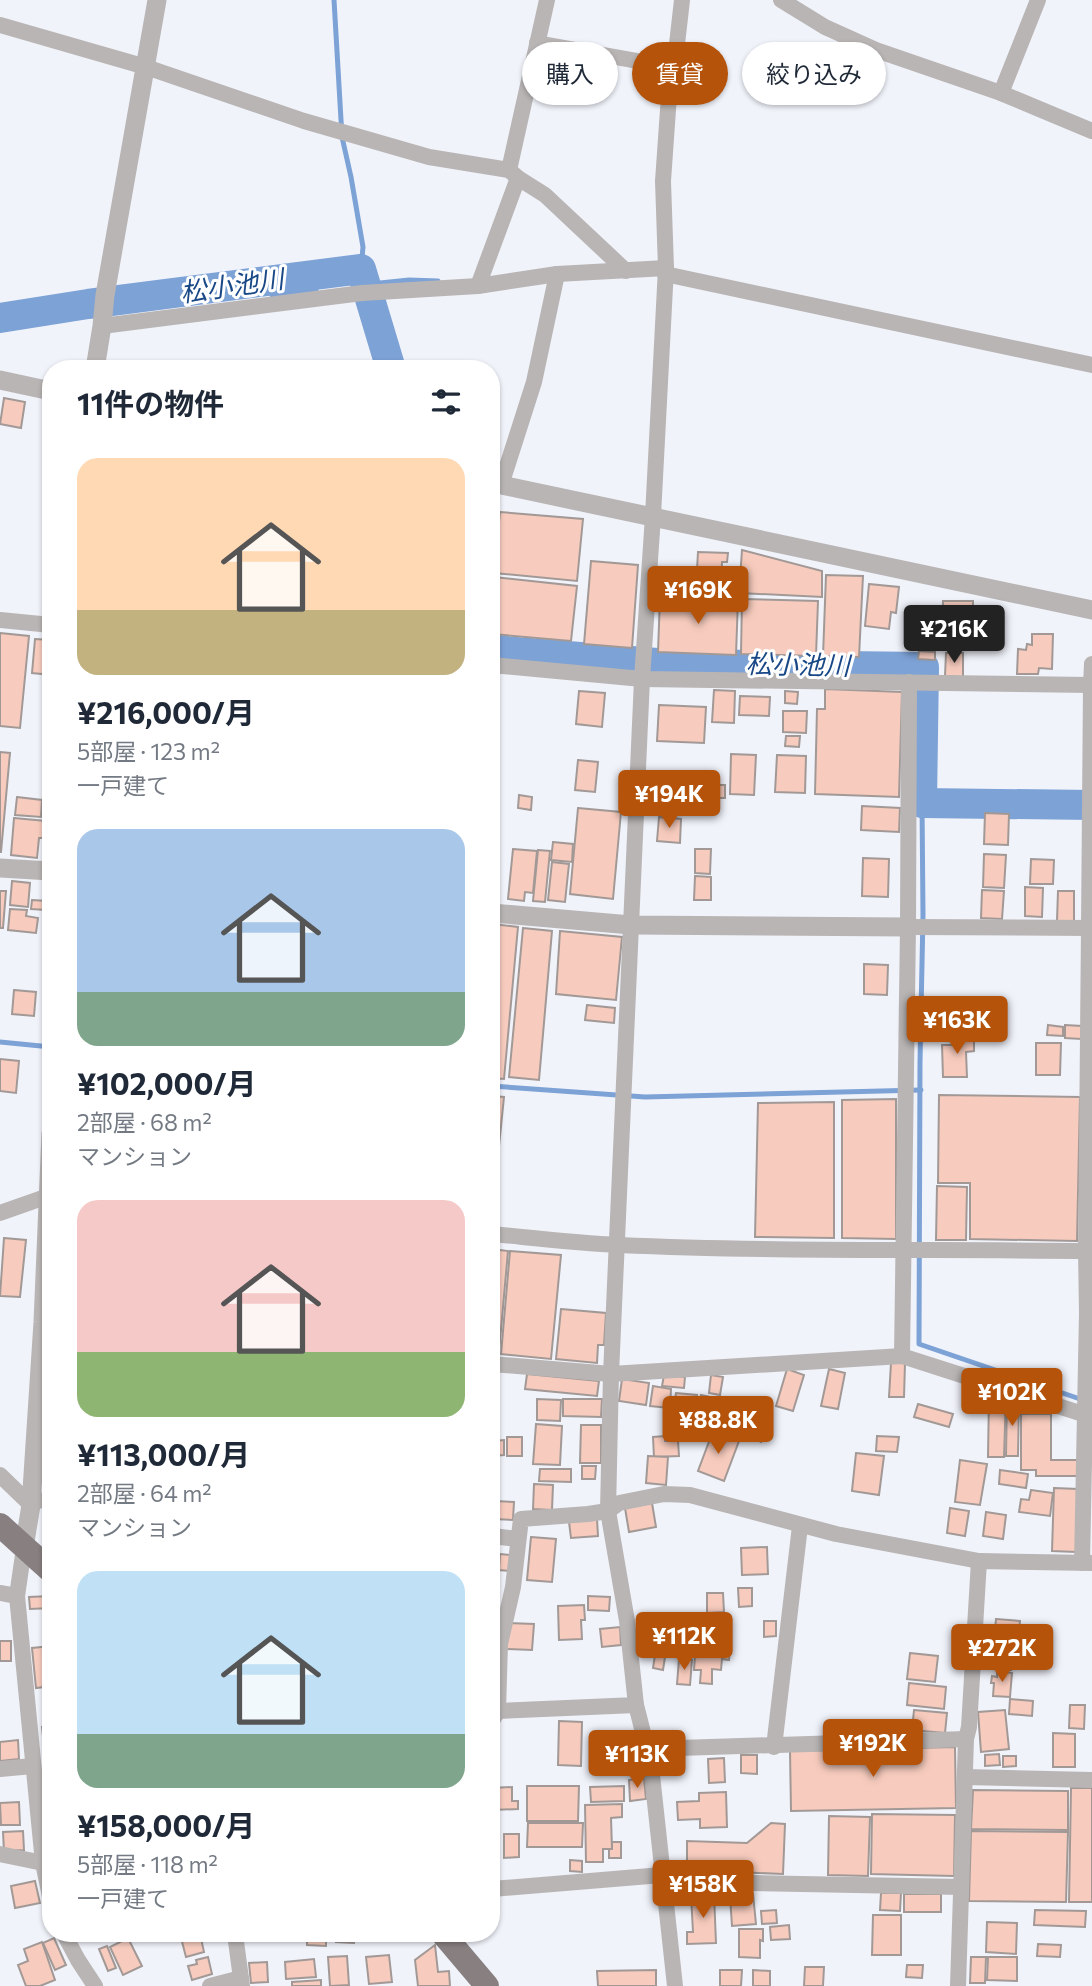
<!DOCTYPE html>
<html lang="ja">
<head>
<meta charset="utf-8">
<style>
	:root { --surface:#fff; --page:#f2f2f3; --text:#1f2937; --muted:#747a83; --accent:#b45309 }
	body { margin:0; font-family:Commissioner,"Noto Sans JP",sans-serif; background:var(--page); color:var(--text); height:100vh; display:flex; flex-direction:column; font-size:26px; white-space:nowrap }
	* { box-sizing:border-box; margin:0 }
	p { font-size:23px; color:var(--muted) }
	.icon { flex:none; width:38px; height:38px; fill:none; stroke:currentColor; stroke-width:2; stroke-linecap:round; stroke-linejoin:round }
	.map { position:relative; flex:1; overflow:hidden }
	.side { position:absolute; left:42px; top:360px; width:458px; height:1582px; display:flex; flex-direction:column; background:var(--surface); border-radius:28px; box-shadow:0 2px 5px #0004 }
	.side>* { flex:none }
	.banner { position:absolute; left:522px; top:42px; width:466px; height:63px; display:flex; gap:14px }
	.price { position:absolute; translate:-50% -60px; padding:0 16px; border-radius:7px; background:var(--accent); color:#fff; font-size:23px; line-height:46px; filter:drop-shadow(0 2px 4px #0008) }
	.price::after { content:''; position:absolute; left:50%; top:42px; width:21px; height:16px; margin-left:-10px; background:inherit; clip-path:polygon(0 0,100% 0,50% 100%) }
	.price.current { background:#222; color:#fff }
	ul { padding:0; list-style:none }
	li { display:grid; align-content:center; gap:14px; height:371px; padding:0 35px }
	li span { display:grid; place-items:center; height:217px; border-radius:21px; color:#555 }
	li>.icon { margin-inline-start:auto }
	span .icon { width:126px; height:126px; fill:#fffc; stroke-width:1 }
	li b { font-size:30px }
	h2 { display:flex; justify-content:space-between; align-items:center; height:84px; padding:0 35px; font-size:30px }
	.pill { padding:0 24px; border-radius:32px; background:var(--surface); box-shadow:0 2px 5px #0004; font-size:24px; line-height:63px }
	.pill.current { background:var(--accent); color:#fff }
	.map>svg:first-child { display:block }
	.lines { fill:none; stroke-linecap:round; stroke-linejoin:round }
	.stream { stroke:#7da2d6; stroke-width:5 }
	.river { stroke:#7da2d6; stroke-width:30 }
	.building { fill:#f7ccbe; stroke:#a29996; stroke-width:2 }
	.minor { stroke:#b9b5b4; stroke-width:16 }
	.tertiary { stroke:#b9b5b4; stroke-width:19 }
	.primary { stroke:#888080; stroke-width:24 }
	.labels { text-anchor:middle; stroke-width:6; stroke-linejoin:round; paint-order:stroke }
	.water-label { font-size:26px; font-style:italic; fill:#194887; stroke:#fff }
</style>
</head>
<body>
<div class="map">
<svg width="1092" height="1986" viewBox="0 0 1092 1986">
	<rect width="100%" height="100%" fill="#f1f3fb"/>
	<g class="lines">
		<!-- stream -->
		<g class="stream">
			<path d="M334 0 342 137 351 177 363 247 361 269"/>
			<path d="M361 285 409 280 438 281"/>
			<path d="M272 295 316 290"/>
			<path d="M922 803 923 915 920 1062 919 1344 1083 1400"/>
			<path d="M0 1042 51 1047"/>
			<path d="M492 1086 645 1097 921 1090"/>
		</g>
		<!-- river -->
		<g class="river">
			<path d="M0 318 88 304 361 269 391 369"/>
			<path d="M492 650 670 664 924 667 922 803 1092 805"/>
		</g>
	</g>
	<!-- building -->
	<g class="building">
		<path d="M4 398 25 402 21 428 0 424Z"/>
		<path d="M500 512 583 519 577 581 494 573Z"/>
		<path d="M742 550 822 571V597L739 593Z"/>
		<path d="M698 552 728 553 727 562H722L721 589 696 587Z"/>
		<path d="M591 561 638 565 632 648 584 644Z"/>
		<path d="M826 575 863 576 859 657 823 656Z"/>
		<path d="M494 577 577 586 571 641 492 634Z"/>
		<path d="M869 584 899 587 896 613 891 612 889 629 865 626Z"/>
		<path d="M660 597 738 599 736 655 658 652Z"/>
		<path d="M742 599 818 601 816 656 741 654Z"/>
		<path d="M943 601H973V650L942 649Z"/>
		<path d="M0 633 29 636 20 728 0 726Z"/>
		<path d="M1032 634H1053L1052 669 1039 668 1038 674H1017L1018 649 1026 650 1027 644 1032 645Z"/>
		<path d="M35 639 51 640V675L32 673Z"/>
		<path d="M919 651 935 652V660L918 659Z"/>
		<path d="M946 653H963V677L945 676Z"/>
		<path d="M825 689 902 692 899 797 815 794 817 709H825Z"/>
		<path d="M714 690 735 691 734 723 712 722Z"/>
		<path d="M579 691 605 693 602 727 576 724Z"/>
		<path d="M785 691 798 692 797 704 785 703Z"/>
		<path d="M740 696 770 697 769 716 739 715Z"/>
		<path d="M659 705 706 707 704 743 657 741Z"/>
		<path d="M783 711H807L806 733 783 732Z"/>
		<path d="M786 736H800L799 747 785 746Z"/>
		<path d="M0 752 10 753 1 852H0Z"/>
		<path d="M731 754 756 755 754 795 730 794Z"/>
		<path d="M777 755 806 756 805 793 775 792Z"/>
		<path d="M578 760 598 762 595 792 575 790Z"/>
		<path d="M650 781 688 782V796L650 794Z"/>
		<path d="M698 785H725V798H697Z"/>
		<path d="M519 795 532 797 531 810 518 808Z"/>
		<path d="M17 797 42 800 41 817 15 815Z"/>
		<path d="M862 806 900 808 899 832 861 830Z"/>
		<path d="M578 808 621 812 613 899 570 894Z"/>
		<path d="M985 813 1009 814 1008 845 984 844Z"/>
		<path d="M659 817 681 819 680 843 657 841Z"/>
		<path d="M14 818 46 821 44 838H39L37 858 11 855Z"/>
		<path d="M553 842 573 844 572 862 551 860Z"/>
		<path d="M513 849 537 851 533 893 525 892 524 901 508 899Z"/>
		<path d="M695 849H711L710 874 695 873Z"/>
		<path d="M538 850 550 851 545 902 533 901Z"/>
		<path d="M984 854 1006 855 1004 888 983 887Z"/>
		<path d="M863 858 889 859 888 897 862 896Z"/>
		<path d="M1031 859 1054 860 1053 884H1030Z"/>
		<path d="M552 862 569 864 565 902 548 900Z"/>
		<path d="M695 876 711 877V900H694Z"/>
		<path d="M12 881 30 883 28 907 10 905Z"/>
		<path d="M1025 887 1043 888 1042 917 1025 916Z"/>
		<path d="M982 890 1004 891 1002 919 981 918Z"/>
		<path d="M0 891H6L3 928H0Z"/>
		<path d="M1058 891H1074V921H1057Z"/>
		<path d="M32 900 47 901 46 910 31 909Z"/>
		<path d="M10 909 27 910 26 916 38 918 36 933 8 930Z"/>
		<path d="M492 924 518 927 504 1079 492 1078Z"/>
		<path d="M523 928 552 931 539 1080 509 1077Z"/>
		<path d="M560 931 622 937 616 1000 556 994Z"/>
		<path d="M864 964 888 965 887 995 864 994Z"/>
		<path d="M14 990 36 992 34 1016 12 1014Z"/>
		<path d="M587 1005 615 1008 614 1023 585 1020Z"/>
		<path d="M1048 1025 1063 1027V1036L1047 1035Z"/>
		<path d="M1065 1025 1082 1026 1081 1039 1065 1038Z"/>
		<path d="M953 1034H974V1051L966 1052 967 1077H943L942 1045H954Z"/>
		<path d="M1036 1043H1061L1060 1075H1036Z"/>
		<path d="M0 1059 19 1061 16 1093 0 1091Z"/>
		<path d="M939 1095 1080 1097 1077 1241 970 1239V1183H938Z"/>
		<path d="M492 1096 504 1097 492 1215Z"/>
		<path d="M896 1099V1239L842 1238V1100Z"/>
		<path d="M834 1102V1238L755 1237 758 1103Z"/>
		<path d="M937 1186 967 1187 966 1240H936Z"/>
		<path d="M4 1238 26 1240 20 1297 0 1296Z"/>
		<path d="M492 1249 508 1251 499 1352 492 1351Z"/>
		<path d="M510 1251 561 1255 551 1359 501 1354Z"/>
		<path d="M561 1309 606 1313 604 1345H598L597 1363 556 1359Z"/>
		<path d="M891 1363H905L904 1397H889Z"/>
		<path d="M787 1369 804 1375 793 1411 776 1406Z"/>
		<path d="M829 1369 845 1373 838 1409 821 1406Z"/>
		<path d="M527 1374 599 1381 597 1396 525 1389Z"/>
		<path d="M664 1375 685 1377 684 1388 662 1386Z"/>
		<path d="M711 1375 723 1377 720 1395 709 1393Z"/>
		<path d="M622 1379 649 1383 646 1405 619 1401Z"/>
		<path d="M653 1386 671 1389 670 1408 650 1406Z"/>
		<path d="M676 1393 697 1395 695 1409 674 1407Z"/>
		<path d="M701 1395 715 1398 713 1408 699 1406Z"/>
		<path d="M989 1396H1006L1004 1457H988Z"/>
		<path d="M537 1399 561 1400 560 1421 537 1420Z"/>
		<path d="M563 1399H602L601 1417 563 1416Z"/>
		<path d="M1007 1400H1019L1018 1456H1006Z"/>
		<path d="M918 1404 953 1414 949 1427 914 1417Z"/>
		<path d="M674 1407 698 1413 691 1440 668 1433Z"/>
		<path d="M1021 1414H1051V1460H1077V1476H1036V1470H1021Z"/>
		<path d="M746 1418 768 1429 761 1442 740 1431Z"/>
		<path d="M536 1424 562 1426 560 1465 533 1464Z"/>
		<path d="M581 1425H601V1463H580Z"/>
		<path d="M713 1431 739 1441 724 1481 698 1471Z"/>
		<path d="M665 1436V1441H678L679 1456 654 1457 653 1437Z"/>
		<path d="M877 1436 899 1437 897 1452 876 1451Z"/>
		<rect x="507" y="1437" width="15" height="19"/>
		<path d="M504 1440V1455L492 1456V1441Z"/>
		<path d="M856 1453 884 1456 879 1495 852 1491Z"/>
		<path d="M648 1456 668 1457 666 1485 646 1483Z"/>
		<path d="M960 1460 987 1464 980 1505 955 1502Z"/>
		<path d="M582 1466H596L595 1479H582Z"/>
		<path d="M540 1469H571V1482L539 1481Z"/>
		<path d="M1000 1470 1028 1474 1026 1488 999 1484Z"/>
		<path d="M534 1484 553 1485 552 1510 533 1509Z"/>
		<path d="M1054 1488 1078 1489 1076 1552 1052 1551Z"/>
		<path d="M1031 1490 1053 1493 1050 1516 1019 1512 1021 1499 1029 1500Z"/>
		<path d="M494 1501 514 1502 513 1520 493 1519Z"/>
		<path d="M652 1503 656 1527 629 1532 625 1508Z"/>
		<path d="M950 1508 969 1511 965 1536 947 1533Z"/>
		<path d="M986 1512 1006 1515 1003 1539 983 1536Z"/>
		<path d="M597 1519 598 1536 571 1538 569 1522Z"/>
		<path d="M531 1537 556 1539 552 1582 527 1580Z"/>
		<path d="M767 1547 768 1574 742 1575 741 1548Z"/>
		<path d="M500 1554 511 1555 510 1571 499 1570Z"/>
		<path d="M738 1588H752V1606L739 1607Z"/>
		<path d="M707 1593H723L724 1612 707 1613Z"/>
		<path d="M51 1596V1608L30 1609 29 1597Z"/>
		<path d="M588 1596 610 1597 609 1611 588 1610Z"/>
		<path d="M584 1605 585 1620H581L582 1639 559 1640 558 1606Z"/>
		<path d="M996 1619 1020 1621 1018 1643 994 1641Z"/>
		<path d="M764 1621H776V1636L764 1637Z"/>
		<path d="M508 1623 534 1624 532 1650 506 1649Z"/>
		<path d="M620 1627 621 1645 602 1647 600 1629Z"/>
		<path d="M659 1629 669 1631 663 1670 653 1668Z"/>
		<path d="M693 1632 731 1635 729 1660 722 1659 721 1670 712 1669V1684L700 1683 701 1670H694L695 1655 684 1654 685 1641H692Z"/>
		<rect x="0" y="1641" width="11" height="20"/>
		<path d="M996 1644 1013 1645 1011 1670 995 1669Z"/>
		<path d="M51 1646V1686L36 1688 32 1648Z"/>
		<path d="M910 1653 938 1656 935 1682 907 1679Z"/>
		<path d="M679 1659 692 1660 690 1685 677 1684Z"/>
		<path d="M997 1671 1012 1673 1010 1697 993 1696 994 1683H991L992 1676 997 1677Z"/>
		<path d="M909 1683 946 1687 944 1709 907 1705Z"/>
		<path d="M1010 1699 1033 1701 1032 1716 1009 1714Z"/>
		<path d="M1070 1705H1085L1084 1729 1069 1728Z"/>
		<path d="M914 1710 947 1713 945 1733 912 1730Z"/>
		<path d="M1005 1710 1009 1749 981 1752 978 1712Z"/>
		<path d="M559 1721 582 1722 581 1766 558 1765Z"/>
		<path d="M51 1726V1755H45L42 1727Z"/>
		<path d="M1053 1733 1075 1734V1767H1053Z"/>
		<path d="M18 1740 19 1759 0 1761V1742Z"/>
		<path d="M955 1747 956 1808 791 1811 790 1751Z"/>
		<path d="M999 1754 1000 1765 985 1766V1755Z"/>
		<path d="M741 1755H757V1774L741 1773Z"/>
		<path d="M1003 1756H1016V1766L1003 1767Z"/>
		<path d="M724 1758 725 1782 709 1783 708 1759Z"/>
		<path d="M644 1778 646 1799 630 1801 629 1780Z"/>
		<path d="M527 1786H579L578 1821H527Z"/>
		<path d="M624 1786V1801L591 1802 590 1787Z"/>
		<path d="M512 1787V1801H518V1809L492 1810V1788Z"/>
		<path d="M1071 1788H1092V1902H1069Z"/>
		<path d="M973 1790 1068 1791V1830L971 1829Z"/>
		<path d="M726 1792 727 1827 700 1828V1819L678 1820 677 1802 699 1801V1793Z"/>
		<path d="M19 1802 20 1825H1L0 1803Z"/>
		<path d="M622 1804V1817L611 1818 612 1849H603V1862H586L585 1805Z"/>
		<path d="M872 1814 955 1815 954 1876 871 1874Z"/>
		<path d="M829 1816 870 1817 868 1876 828 1875Z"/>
		<path d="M528 1823H583L582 1847H527Z"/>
		<path d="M771 1823 785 1824 783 1874 687 1870V1841L747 1843Z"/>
		<path d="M23 1831 24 1850 4 1851 3 1832Z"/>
		<path d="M971 1831 1068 1832 1066 1902 969 1901Z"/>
		<path d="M504 1834H519V1857L504 1858Z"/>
		<path d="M612 1842H621V1858H609V1849H612Z"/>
		<path d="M570 1860 582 1861V1872L570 1871Z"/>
		<path d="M35 1881 40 1903 15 1908 11 1886Z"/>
		<path d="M881 1893H901L900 1911 880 1910Z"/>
		<path d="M714 1894 716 1943 687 1944V1932H693L691 1895Z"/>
		<path d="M753 1894 756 1924 732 1926 730 1896Z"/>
		<rect x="904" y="1894" width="37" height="18"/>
		<path d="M776 1910 777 1923 762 1924 761 1911Z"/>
		<path d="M1035 1910 1086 1911 1085 1927 1034 1925Z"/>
		<path d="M873 1915H901V1955H872Z"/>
		<path d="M987 1922 1017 1923 1016 1954 986 1952Z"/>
		<path d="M789 1925 790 1939 771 1940 770 1927Z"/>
		<path d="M739 1929H763V1941L760 1940V1958L739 1957Z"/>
		<path d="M180 1934H200L204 1952 186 1957Z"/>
		<path d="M307 1934H326V1946L307 1945Z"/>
		<path d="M337 1934H355L354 1943 336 1942Z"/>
		<path d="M368 1934H393L392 1941 368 1940Z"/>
		<path d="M54 1938 66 1965 55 1970 43 1943Z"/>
		<path d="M128 1938 142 1966 123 1975 110 1947Z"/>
		<path d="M42 1942 55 1980 40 1986H26L18 1965 28 1961 24 1949Z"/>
		<path d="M1038 1944 1061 1945 1060 1957 1037 1956Z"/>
		<path d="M435 1945 438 1972 449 1971 450 1986H418L415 1960Z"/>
		<path d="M107 1946 116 1968 108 1971 99 1949Z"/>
		<path d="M389 1955 392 1982 369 1984 366 1957Z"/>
		<path d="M347 1956 349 1985 330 1986 328 1957Z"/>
		<path d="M208 1957 212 1974 192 1980 188 1966 197 1964 196 1960Z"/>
		<path d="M971 1957H986L985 1983H970Z"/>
		<path d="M988 1957H1017V1981L987 1980Z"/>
		<path d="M314 1959 316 1977 286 1979 285 1962Z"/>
		<path d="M267 1962 268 1982 251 1983 249 1963Z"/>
		<path d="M907 1965H923L922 1978 906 1977Z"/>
		<path d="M805 1967H824L823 1986H804Z"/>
		<path d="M656 1970V1986H598L597 1971Z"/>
		<path d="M720 1970H742L741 1986H720Z"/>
		<path d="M753 1970 770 1971V1986H753Z"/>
		<path d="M321 1980V1986H292V1982Z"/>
	</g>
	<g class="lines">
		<!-- minor -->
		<g class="minor">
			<path d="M781 0 825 27 876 50 1001 93 1092 131"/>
			<path d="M0 25 146 67 304 121 429 157 509 170 518 178 545 195 626 271"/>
			<path d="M537 43 671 67"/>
			<path d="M1001 93 1038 0"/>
			<path d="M509 170 547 0"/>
			<path d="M665 274 1092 365"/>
			<path d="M478 286 518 178"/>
			<path d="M102 326 362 293 478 286 557 274 666 268"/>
			<path d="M501 485 534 382 557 274"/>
			<path d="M0 620 51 625"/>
			<path d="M492 665 642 679 1091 685 1092 664"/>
			<path d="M908 927 1089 928 1091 685"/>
			<path d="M0 1213 51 1195"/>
			<path d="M492 1234C534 1238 577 1243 619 1245 776 1252 934 1249 1092 1251"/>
			<path d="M902 1356 908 927 909 682"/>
			<path d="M492 1364 611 1374 902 1356 1092 1417"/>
			<path d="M0 1475 31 1505"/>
			<path d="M32 1500 51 1501"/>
			<path d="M492 1536 518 1539"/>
			<path d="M24 1548 17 1596 43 1863 51 1901"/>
			<path d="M1082 1563 1087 1313 1086 1251 1089 928H1092"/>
			<path d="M0 1593 17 1596"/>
			<path d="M636 1705C642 1728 648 1751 652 1775L675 1986"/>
			<path d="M498 1711 636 1705 627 1621 608 1511 611 1374 642 679 653 516 666 268 663 181 671 67 677 44 682 0"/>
			<path d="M492 1721 498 1711 500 1644 513 1587 521 1519 588 1514 608 1511 619 1503 664 1494 690 1495 836 1534 979 1561"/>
			<path d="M774 1747 800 1526"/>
			<path d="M648 1749 966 1739"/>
			<path d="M0 1769 33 1766"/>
			<path d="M965 1777 1092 1780"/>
			<path d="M0 1854 43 1863"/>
			<path d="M492 1889 662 1875 671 1883 701 1882 961 1887"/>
			<path d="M64 1934 78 1960 95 1986"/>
			<path d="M235 1934 242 1986"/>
			<path d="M210 1986 241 1978"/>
			<path d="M958 1986 966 1739 969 1727 979 1561 1092 1563"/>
		</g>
		<!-- tertiary -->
		<g class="tertiary">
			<path d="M95 369 102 326 105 295 157 0"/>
			<path d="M0 380 51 391"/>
			<path d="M492 483 1092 610"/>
			<path d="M0 868 51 871"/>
			<path d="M492 913 631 925 908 927"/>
			<path d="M24 1548 31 1505 43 1322 51 1133"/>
		</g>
		<!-- primary -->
		<g class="primary">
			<path d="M0 1525 51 1571"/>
			<path d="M443 1934 487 1986"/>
		</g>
	</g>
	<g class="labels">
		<!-- water labels -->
		<g class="water-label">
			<text transform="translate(232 286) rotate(-8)" y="9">松小池川</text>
			<text transform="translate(798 665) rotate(1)" y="9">松小池川</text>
		</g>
	</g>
</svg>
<b class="price" style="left:698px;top:626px">¥169K</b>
<b class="price current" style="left:954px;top:665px">¥216K</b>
<b class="price" style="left:669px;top:830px">¥194K</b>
<b class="price" style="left:957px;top:1056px">¥163K</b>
<b class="price" style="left:1012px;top:1428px">¥102K</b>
<b class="price" style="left:718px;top:1456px">¥88.8K</b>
<b class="price" style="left:684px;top:1672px">¥112K</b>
<b class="price" style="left:1002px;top:1684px">¥272K</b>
<b class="price" style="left:873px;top:1779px">¥192K</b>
<b class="price" style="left:637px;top:1790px">¥113K</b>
<b class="price" style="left:703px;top:1920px">¥158K</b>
<div class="banner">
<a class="pill">購入</a>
<a class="pill current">賃貸</a>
<a class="pill">絞り込み</a>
</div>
<section class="side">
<h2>11件の物件<svg class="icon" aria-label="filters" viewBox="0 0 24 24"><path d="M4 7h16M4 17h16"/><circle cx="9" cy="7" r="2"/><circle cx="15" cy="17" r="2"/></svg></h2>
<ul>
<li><span style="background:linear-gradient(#ffd9b3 70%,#c2b280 0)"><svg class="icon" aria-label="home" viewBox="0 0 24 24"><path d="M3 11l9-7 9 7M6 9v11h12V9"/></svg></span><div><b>¥216,000/月</b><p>5部屋 · 123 m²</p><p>一戸建て</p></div></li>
<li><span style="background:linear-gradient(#a9c7e8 75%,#7fa58c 0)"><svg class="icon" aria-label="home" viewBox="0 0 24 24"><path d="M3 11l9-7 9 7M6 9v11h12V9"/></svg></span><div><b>¥102,000/月</b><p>2部屋 · 68 m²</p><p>マンション</p></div></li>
<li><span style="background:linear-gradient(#f6c9c9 70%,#8fb573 0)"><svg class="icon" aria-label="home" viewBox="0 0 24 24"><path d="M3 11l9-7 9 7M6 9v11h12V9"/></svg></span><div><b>¥113,000/月</b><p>2部屋 · 64 m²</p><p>マンション</p></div></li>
<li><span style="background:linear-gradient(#bfe0f5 75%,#7fa58c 0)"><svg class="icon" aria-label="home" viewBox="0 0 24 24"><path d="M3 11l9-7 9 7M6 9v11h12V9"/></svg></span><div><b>¥158,000/月</b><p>5部屋 · 118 m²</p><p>一戸建て</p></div></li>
</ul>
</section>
</div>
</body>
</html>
